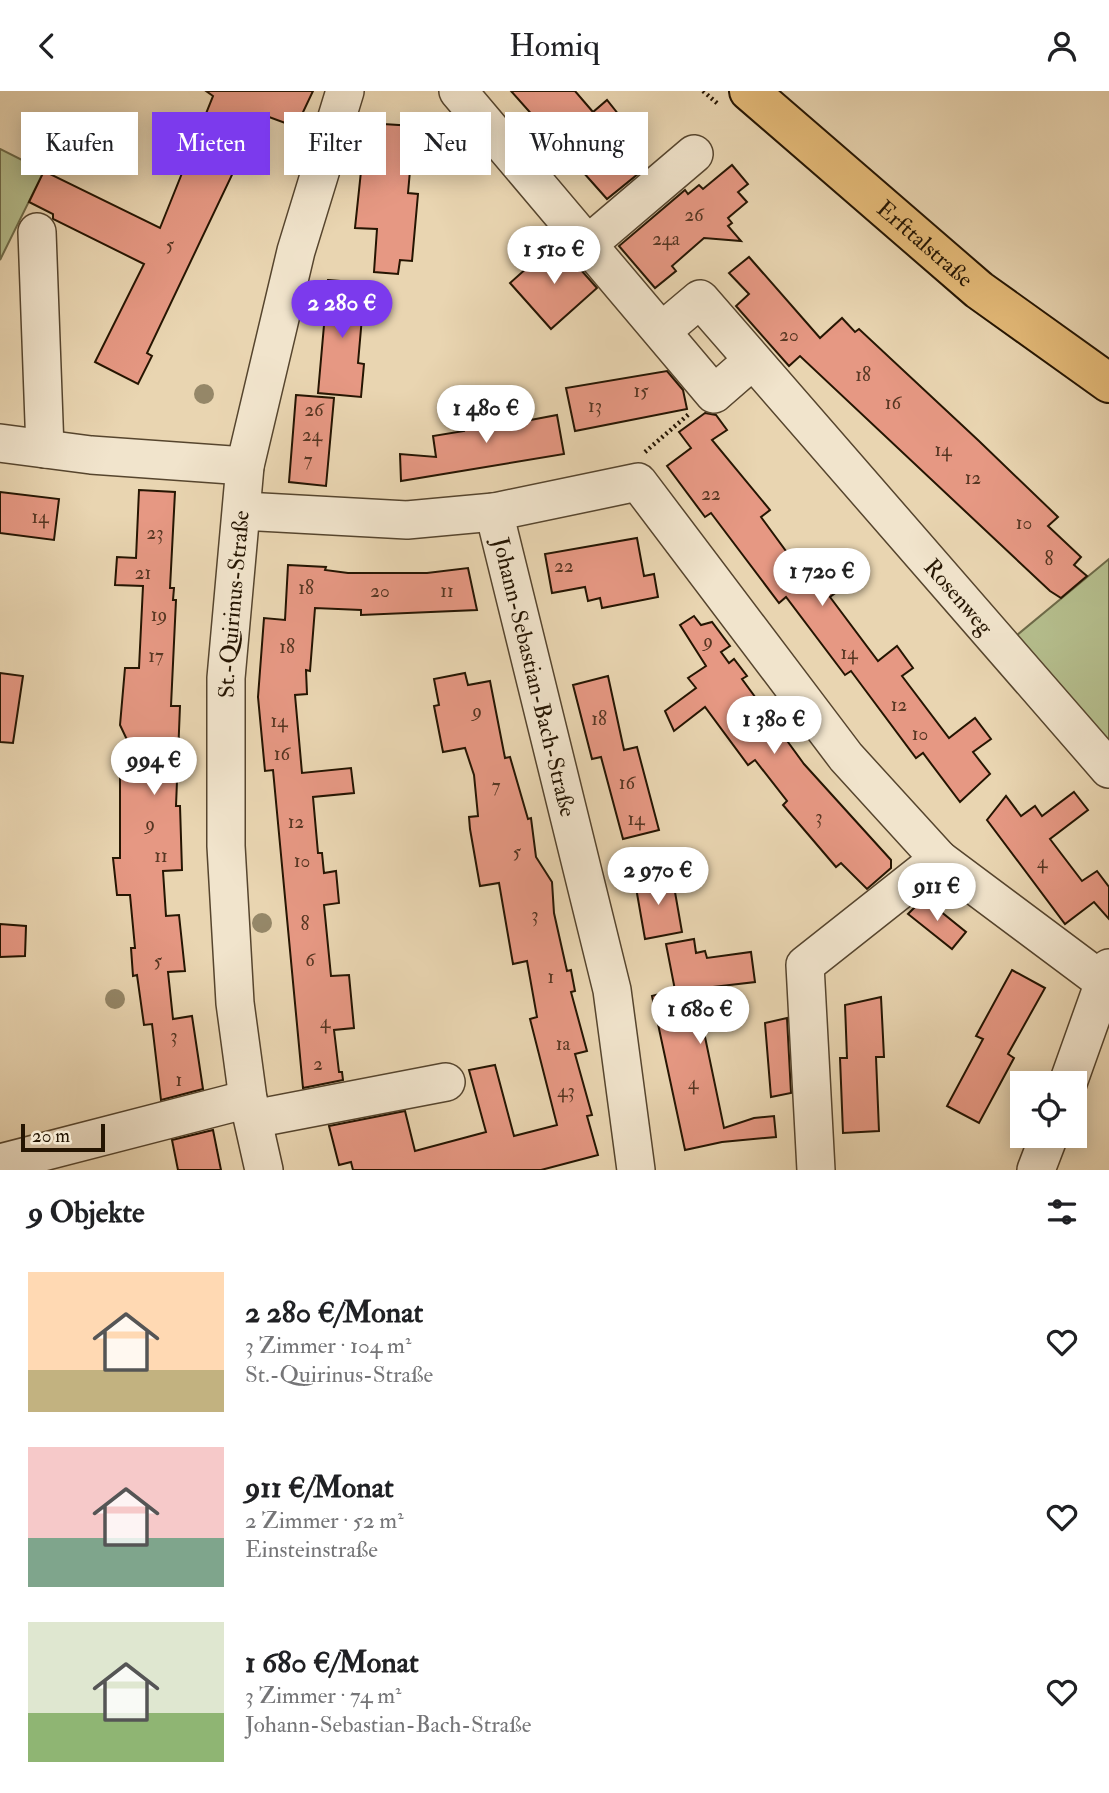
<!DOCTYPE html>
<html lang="de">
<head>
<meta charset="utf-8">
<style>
	:root { --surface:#fff; --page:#f2f2f2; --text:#202124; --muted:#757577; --accent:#7c3aed }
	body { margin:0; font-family:"IM FELL Double Pica",serif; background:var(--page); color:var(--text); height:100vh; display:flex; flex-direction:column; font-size:26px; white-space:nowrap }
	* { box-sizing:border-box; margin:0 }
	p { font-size:23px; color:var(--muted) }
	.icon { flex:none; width:38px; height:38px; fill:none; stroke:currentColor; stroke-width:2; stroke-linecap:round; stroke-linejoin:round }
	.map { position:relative; height:1079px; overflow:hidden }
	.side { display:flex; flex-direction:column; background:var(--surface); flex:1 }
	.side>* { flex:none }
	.banner { position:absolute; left:21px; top:21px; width:700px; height:63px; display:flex; gap:14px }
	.tools { position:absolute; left:1010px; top:980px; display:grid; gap:14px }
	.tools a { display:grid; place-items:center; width:77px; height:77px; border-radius:0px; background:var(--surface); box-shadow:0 4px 18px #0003; font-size:35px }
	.scale { position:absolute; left:21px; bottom:18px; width:84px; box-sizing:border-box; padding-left:7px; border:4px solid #251502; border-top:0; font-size:19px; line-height:24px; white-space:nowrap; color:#251502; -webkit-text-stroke:5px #f1e4cc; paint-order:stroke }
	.price { position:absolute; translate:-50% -60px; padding:0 16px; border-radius:24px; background:#fff; color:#222; font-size:23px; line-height:46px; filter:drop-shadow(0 2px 4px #0008) }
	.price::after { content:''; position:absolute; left:50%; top:42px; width:21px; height:16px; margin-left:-10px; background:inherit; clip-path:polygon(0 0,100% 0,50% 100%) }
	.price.selected { background:var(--accent); color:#fff }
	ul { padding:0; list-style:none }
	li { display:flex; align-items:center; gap:21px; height:175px; padding:0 28px }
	li span { display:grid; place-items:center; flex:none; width:196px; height:140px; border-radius:0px; color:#555 }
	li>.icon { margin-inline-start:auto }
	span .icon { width:84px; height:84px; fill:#fffc; stroke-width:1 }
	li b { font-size:30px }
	h2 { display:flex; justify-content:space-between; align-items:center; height:84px; padding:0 28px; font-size:30px }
	.tag { padding:0 24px; border-radius:0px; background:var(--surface); box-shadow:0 4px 18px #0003; font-size:24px; line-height:63px }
	.tag.selected { background:var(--accent); color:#fff }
	header { display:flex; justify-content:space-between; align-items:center; height:91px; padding:0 28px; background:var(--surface); font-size:32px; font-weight:600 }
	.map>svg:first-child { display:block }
	.green { fill:#b5be8d; stroke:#6d6a48; stroke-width:2 }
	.building { fill:#e69883; stroke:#251502; stroke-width:2 }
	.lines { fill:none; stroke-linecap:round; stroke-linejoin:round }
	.minor-casing { stroke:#56452e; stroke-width:40 }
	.major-casing { stroke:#251502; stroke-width:42 }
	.path { stroke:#251502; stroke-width:4.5; stroke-dasharray:2 3.5; stroke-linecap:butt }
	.minor { stroke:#f1e4cc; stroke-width:37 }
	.major { stroke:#e4ba78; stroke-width:38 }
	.tree { fill:#958768 }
	.labels { text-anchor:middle; stroke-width:7; stroke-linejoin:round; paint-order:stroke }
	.number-label { font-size:19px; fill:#553622 }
	.street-label { font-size:23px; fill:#251502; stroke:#f1e4cc }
</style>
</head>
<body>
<header><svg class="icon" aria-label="back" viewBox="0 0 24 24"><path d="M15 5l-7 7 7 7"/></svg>Homiq<svg class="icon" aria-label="person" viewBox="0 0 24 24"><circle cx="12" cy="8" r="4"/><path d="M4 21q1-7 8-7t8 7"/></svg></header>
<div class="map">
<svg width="1109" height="1079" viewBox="0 0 1109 1079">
	<rect width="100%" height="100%" fill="#e9d5b1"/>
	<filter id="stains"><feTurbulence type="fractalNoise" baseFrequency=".00286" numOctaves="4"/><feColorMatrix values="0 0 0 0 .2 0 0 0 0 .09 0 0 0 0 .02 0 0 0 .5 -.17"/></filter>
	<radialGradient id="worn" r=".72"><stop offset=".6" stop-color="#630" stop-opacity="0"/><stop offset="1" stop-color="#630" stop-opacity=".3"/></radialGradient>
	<!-- green -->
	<g class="green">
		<path d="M0 58 44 80 0 169Z"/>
		<path d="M1109 468V659L1011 549Z"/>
	</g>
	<!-- building -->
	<g class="building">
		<path d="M206 0H313L296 36 261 23 147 262 152 265 138 293 95 271 144 173 53 128V123L29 111 44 80 160 137 213 5Z"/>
		<path d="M511 0H575L593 21 607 9 623 29 611 39 644 78 607 108Z"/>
		<path d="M383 33 414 35 408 102 418 103 412 170 400 169 398 183 374 181 377 138 355 137 362 71H374Z"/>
		<path d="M732 74 748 93 738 101 747 111 728 127 732 132 728 135 741 150 704 147 672 175 676 180 655 197 619 155 685 99 688 103 699 94 703 98Z"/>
		<path d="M556 151 597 197 551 238 510 192Z"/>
		<path d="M749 166 820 247 842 227 855 241 859 238 979 350 1058 426 1048 435 1081 466 1074 474 1087 485 1061 507 1050 500 800 265 789 275 736 215 749 203 729 182Z"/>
		<path d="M328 189 365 192 358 272 364 273 361 306 318 302Z"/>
		<path d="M667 280 683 299 687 318 575 340 566 297Z"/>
		<path d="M296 304 334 307 326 395 289 391Z"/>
		<path d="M489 311 493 336 557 324 564 363 401 390 400 363 436 366 433 345 464 340 460 316Z"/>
		<path d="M705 322 716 324 727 339 712 349 770 419 761 426 808 490 837 468 853 489 830 506 878 570 897 555 913 577 902 585 949 647 975 627 991 648 973 661 990 683 960 711 923 662 916 667 851 580 845 584 786 506 779 512 711 422 705 426 667 375 691 357 679 341Z"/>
		<path d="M139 399 175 401 170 497H174L173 509H176L171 615H180L176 715H180L182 779 163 780 166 825 179 824 185 880 168 881 173 928 192 925 203 998 161 1009 152 933 144 934 137 884 133 885 131 857H135L130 804H117L113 767H120V672H138L120 634 125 577H139L143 495 115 494 117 466 136 467Z"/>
		<path d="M0 401 59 408 54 449 0 442Z"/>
		<path d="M637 447 644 485 654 483 658 506 602 517 600 507 588 510 585 496 552 502 545 463Z"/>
		<path d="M288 474 326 476 325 479 348 482H427L468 477 477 519 361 524V519L315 517 310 580 306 579 307 603 295 604 302 682 351 677 354 702 313 706 318 762H322L324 782 336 780 339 812 324 814 331 885 349 884 354 937 334 939 339 981H342L343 989 303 997 273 679 265 680 258 606 264 527 285 529Z"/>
		<path d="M694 525 701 534 712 531 730 555 721 561 729 572 734 568 747 585 742 588 804 673 891 769V777L867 798 841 772 836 776 783 714 787 710 755 669 748 674 705 616 674 640 665 620 696 597 688 587 706 575 680 534Z"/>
		<path d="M0 582 23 585 13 652 0 651Z"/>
		<path d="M465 582 468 594 490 590 505 667 510 666 528 728 531 727 536 766 552 791 554 822 567 880 571 879 575 900 571 901 587 960 575 963 592 1024 587 1025 598 1064 541 1079H353L351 1071 339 1074 329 1035 405 1020 415 1060 486 1041 469 979 495 974 514 1045 557 1034 530 928 537 926 527 870 513 873 499 792 480 795 470 738 469 726 478 725 474 684 465 657 443 661 434 615 439 614 434 588Z"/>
		<path d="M608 585 624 659 637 656 659 739 623 748 601 666 592 668 573 594Z"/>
		<path d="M1074 701 1088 719 1050 748 1082 790 1097 780 1109 796V828L1094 811 1065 833 987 729 1006 705 1021 725 1035 715 1042 725Z"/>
		<path d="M672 784 682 841 645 848 635 791Z"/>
		<path d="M924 807 966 841 952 858 908 823Z"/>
		<path d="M0 833 26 835 25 865 0 866Z"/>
		<path d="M694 848 696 862 705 860 707 867 751 861 755 891 695 898 724 1037 754 1027 774 1025 776 1046 722 1051 685 1059 652 905 675 899 666 853Z"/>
		<path d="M1012 879 1045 897 1008 963 1014 967 979 1032 947 1015 983 948 976 945Z"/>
		<path d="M881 906 884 966H876L879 1040 843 1042 840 967H847L845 914Z"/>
		<path d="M787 927 791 1002 771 1006 765 932Z"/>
		<path d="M213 1039 221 1079H178L172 1049Z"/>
	</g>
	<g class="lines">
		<!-- minor casing -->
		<g class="minor-casing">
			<g id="minor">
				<path d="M458 0 714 303 752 270"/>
				<path d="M37 141 45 358"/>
				<path d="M587 154 694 63"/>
				<path id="s1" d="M662 240 700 208 1109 678"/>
				<path d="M0 352 91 364 245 375"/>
				<path d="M243 420 407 429 494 421 638 391 846 666 939 768 1105 892"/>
				<path id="s2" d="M494 421 612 899 636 1079"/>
				<path d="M1068 992 1109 877"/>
				<path d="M253 1028 446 991"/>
				<path d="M0 1072 248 1008"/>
				<path id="s3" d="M264 1079 248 1008 235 912 226 755V587L245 375 296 160 345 0"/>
				<path d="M816 1079 805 874 939 768"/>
				<path d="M1036 1079 1049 1045"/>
			</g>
		</g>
		<!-- major casing -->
		<g class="major-casing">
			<g id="major">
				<path id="s4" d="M749 0 979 199 1109 292"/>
			</g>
		</g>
		<!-- path -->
		<g class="path">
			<path d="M703 0 718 13"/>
			<path d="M645 361 689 323"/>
		</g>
		<!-- minor -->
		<use href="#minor" class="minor"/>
		<!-- major -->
		<use href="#major" class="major"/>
	</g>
	<!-- trees -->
	<g class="tree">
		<circle cx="204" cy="303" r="10"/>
		<circle cx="262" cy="832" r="10"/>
		<circle cx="115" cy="908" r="10"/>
	</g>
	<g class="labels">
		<!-- number labels -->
		<g class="number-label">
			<text x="694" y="130">26</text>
			<text x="666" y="154">24a</text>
			<text x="170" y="160">5</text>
			<text x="789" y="250">20</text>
			<text x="863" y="290">18</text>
			<text x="641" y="306">15</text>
			<text x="893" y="318">16</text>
			<text x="595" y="321">13</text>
			<text x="314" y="325">26</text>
			<text x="312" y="350">24</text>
			<text x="943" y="365">14</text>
			<text x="308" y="375">7</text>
			<text x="973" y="393">12</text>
			<text x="711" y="409">22</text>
			<text x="40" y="432">14</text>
			<text x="1024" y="438">10</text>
			<text x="155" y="448">23</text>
			<text x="1049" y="474">8</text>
			<text x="564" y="481">22</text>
			<text x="143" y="488">21</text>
			<text x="306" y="503">18</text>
			<text x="380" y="506">20</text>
			<text x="447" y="506">11</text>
			<text x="159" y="530">19</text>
			<text x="708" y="556">9</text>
			<text x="287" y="562">18</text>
			<text x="849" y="568">14</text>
			<text x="156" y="571">17</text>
			<text x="899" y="620">12</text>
			<text x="477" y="626">9</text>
			<text x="599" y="634">18</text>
			<text x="279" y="636">14</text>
			<text x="920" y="649">10</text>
			<text x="282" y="669">16</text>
			<text x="627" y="698">16</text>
			<text x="496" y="701">7</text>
			<text x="819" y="732">3</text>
			<text x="636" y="734">14</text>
			<text x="296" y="737">12</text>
			<text x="150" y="739">9</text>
			<text x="517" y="767">5</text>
			<text x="161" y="771">11</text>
			<text x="302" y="776">10</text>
			<text x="1042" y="777">4</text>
			<text x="535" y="830">3</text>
			<text x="305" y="839">8</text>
			<text x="310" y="875">6</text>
			<text x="158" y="876">5</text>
			<text x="551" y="892">1</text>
			<text x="325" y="937">4</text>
			<text x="174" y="951">3</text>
			<text x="563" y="959">1a</text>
			<text x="318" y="979">2</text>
			<text x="179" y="995">1</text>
			<text x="693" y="998">4</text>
			<text x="566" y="1006">43</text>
		</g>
		<!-- street labels -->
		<g class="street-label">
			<text dy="8" stroke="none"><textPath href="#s4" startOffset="233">Erfttalstraße</textPath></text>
			<text dy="8" stroke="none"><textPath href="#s1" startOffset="444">Rosenweg</textPath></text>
			<text dy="8" stroke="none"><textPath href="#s3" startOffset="569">St.-Quirinus-Straße</textPath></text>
			<text dy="8" stroke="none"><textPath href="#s2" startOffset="170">Johann-Sebastian-Bach-Straße</textPath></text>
		</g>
	</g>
	<rect width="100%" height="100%" filter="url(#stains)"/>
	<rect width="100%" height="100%" fill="url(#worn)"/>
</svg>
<div class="tools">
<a><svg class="icon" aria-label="locate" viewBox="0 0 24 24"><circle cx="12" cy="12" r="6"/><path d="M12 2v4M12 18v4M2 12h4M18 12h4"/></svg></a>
</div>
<div class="scale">20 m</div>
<b class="price" style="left:554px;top:195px">1 510 €</b>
<b class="price selected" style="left:342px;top:249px">2 280 €</b>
<b class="price" style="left:486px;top:354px">1 480 €</b>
<b class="price" style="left:822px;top:517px">1 720 €</b>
<b class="price" style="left:774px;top:665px">1 380 €</b>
<b class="price" style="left:154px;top:706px">994 €</b>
<b class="price" style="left:658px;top:816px">2 970 €</b>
<b class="price" style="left:937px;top:832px">911 €</b>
<b class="price" style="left:700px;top:955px">1 680 €</b>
<div class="banner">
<a class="tag">Kaufen</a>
<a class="tag selected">Mieten</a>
<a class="tag">Filter</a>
<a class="tag">Neu</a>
<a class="tag">Wohnung</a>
</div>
</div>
<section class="side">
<h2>9 Objekte<svg class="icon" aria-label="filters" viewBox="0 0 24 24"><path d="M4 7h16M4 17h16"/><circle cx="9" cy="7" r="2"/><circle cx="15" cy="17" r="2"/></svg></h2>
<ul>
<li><span style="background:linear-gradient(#ffd9b3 70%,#c2b280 0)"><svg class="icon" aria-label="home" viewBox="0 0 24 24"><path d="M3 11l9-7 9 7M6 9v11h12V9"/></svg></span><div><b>2 280 €/Monat</b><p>3 Zimmer · 104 m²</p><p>St.-Quirinus-Straße</p></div><svg class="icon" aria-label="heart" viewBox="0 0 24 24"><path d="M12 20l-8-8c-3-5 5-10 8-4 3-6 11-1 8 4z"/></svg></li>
<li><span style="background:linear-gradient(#f6c9c9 65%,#7fa58c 0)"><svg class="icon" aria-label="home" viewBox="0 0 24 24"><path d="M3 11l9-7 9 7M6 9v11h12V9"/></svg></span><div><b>911 €/Monat</b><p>2 Zimmer · 52 m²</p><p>Einsteinstraße</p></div><svg class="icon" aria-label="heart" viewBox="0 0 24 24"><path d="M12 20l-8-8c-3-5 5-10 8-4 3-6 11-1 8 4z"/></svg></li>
<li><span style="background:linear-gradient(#dfe7d0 65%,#8fb573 0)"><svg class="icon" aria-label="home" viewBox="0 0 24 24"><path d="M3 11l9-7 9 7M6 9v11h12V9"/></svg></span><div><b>1 680 €/Monat</b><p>3 Zimmer · 74 m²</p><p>Johann-Sebastian-Bach-Straße</p></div><svg class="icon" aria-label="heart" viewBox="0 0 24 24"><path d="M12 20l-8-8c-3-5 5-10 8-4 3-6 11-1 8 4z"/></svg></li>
</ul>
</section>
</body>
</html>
